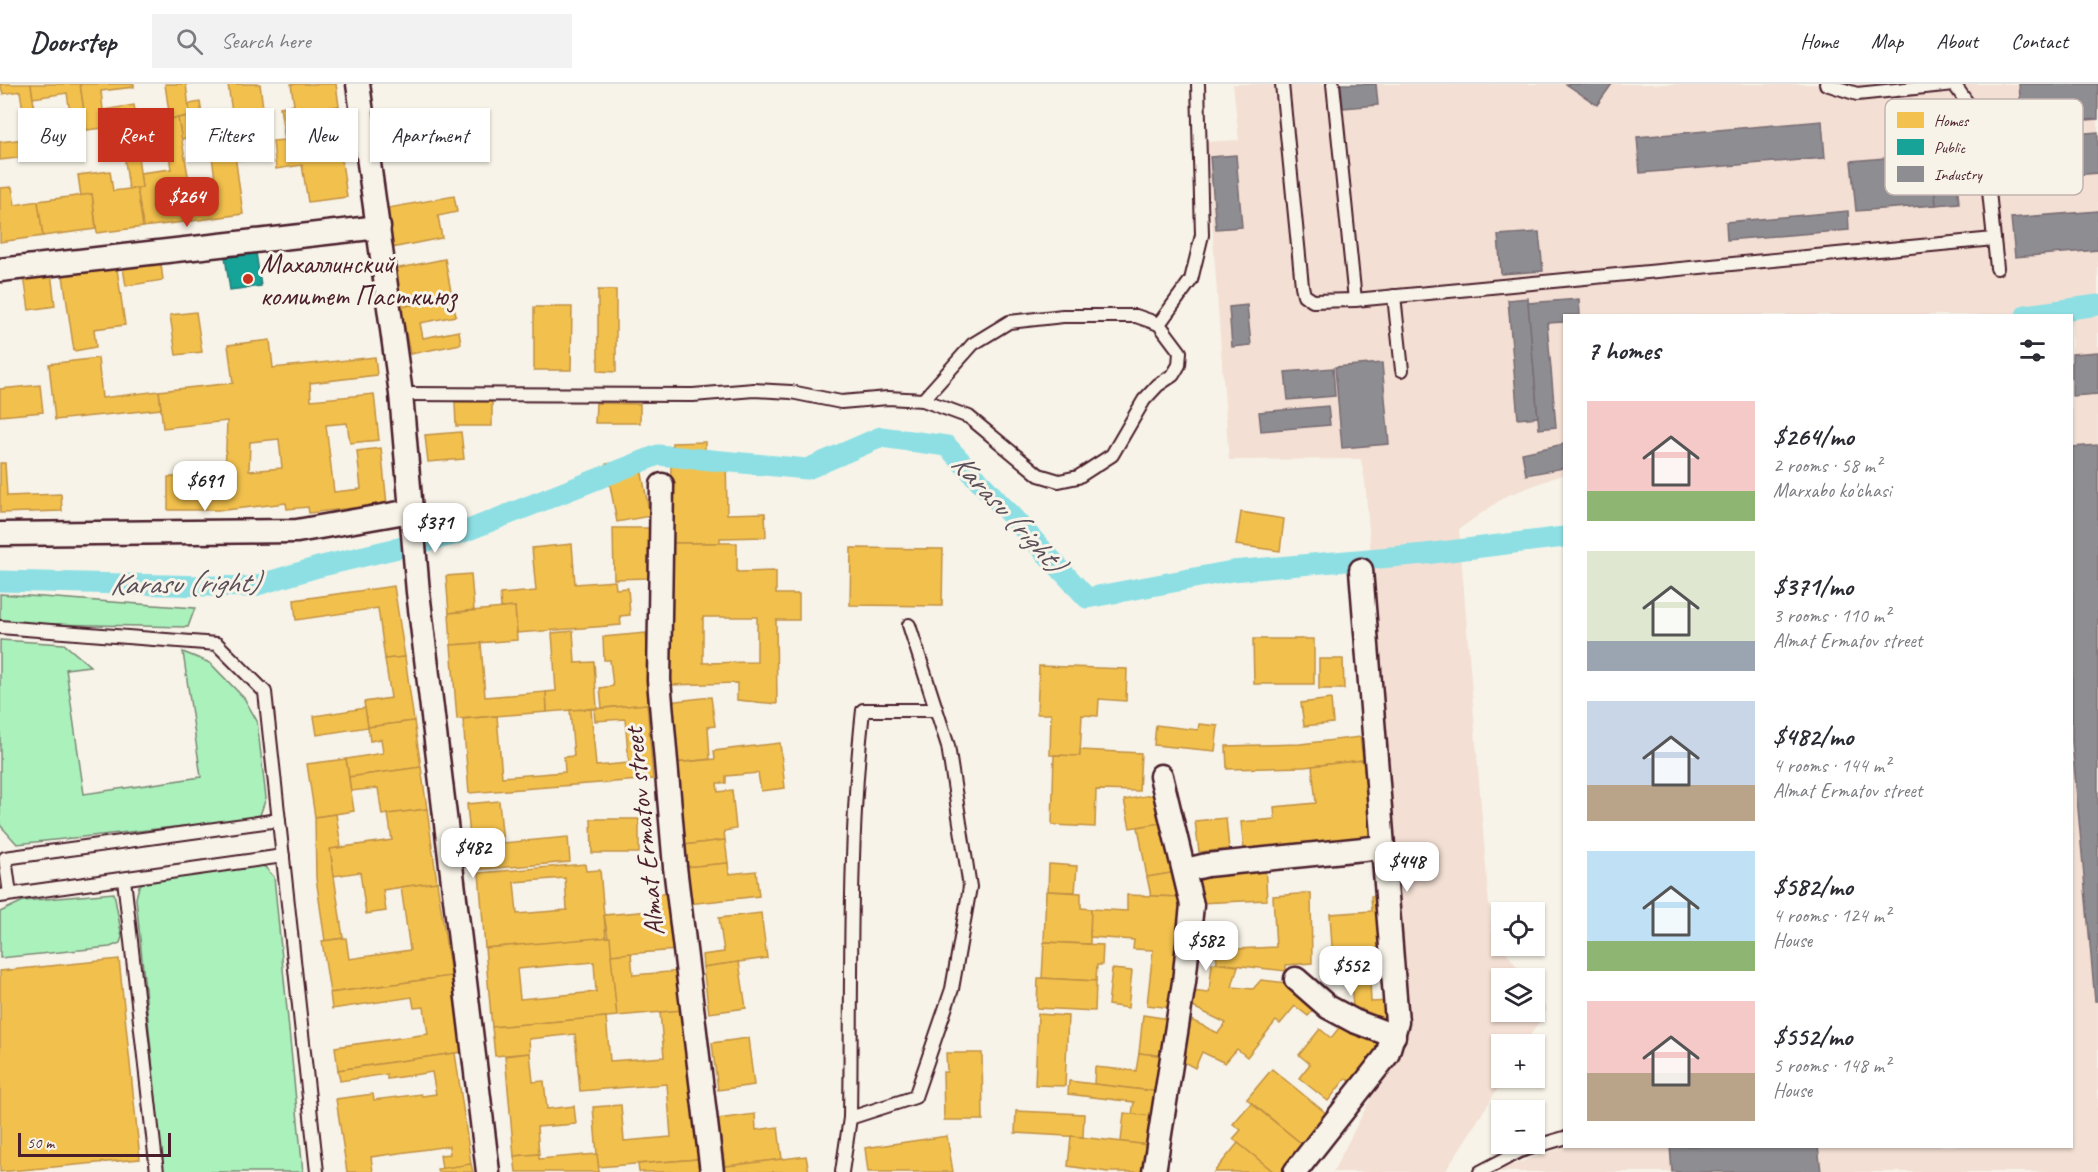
<!DOCTYPE html>
<html lang="en">
<head>
<meta charset="utf-8">
<style>
	:root { --surface:#fff; --page:#f2f2f3; --text:#2b2b33; --muted:#7c7c81; --line:#e1e1e2; --accent:#c8321e }
	body { margin:0; font-family:Caveat,sans-serif; background:var(--page); color:var(--text); height:100vh; display:flex; flex-direction:column; font-size:22px; white-space:nowrap }
	* { box-sizing:border-box; margin:0 }
	p { font-size:20px; color:var(--muted) }
	.icon { flex:none; width:33px; height:33px; fill:none; stroke:currentColor; stroke-width:2; stroke-linecap:round; stroke-linejoin:round }
	.map { position:relative; flex:1; overflow:hidden }
	.drawer { position:absolute; left:1563px; top:230px; width:510px; height:834px; display:flex; flex-direction:column; background:var(--surface); border-radius:0px; box-shadow:0 2px 4px #0004 }
	.drawer>* { flex:none }
	.top-card { position:absolute; left:18px; top:24px; width:570px; height:54px; display:flex; gap:12px }
	.tools { position:absolute; left:1491px; top:818px; display:grid; gap:12px }
	.tools a { display:grid; place-items:center; width:54px; height:54px; border-radius:0px; background:var(--surface); box-shadow:0 2px 4px #0004; font-size:30px }
	.scale { position:absolute; left:18px; bottom:15px; width:153px; box-sizing:border-box; padding-left:6px; border:3px solid #4a1f2b; border-top:0; font-size:16px; line-height:21px; white-space:nowrap; color:#4a1f2b; -webkit-text-stroke:4px #f7f3e8; paint-order:stroke }
	.price { position:absolute; translate:-50% -51px; padding:0 14px; border-radius:12px; background:#fff; color:#222; font-size:20px; line-height:39px; filter:drop-shadow(0 2px 3px #0008) }
	.price::after { content:''; position:absolute; left:50%; top:36px; width:18px; height:14px; margin-left:-9px; background:inherit; clip-path:polygon(0 0,100% 0,50% 100%) }
	.price.current { background:var(--accent); color:#fff }
	ul { padding:0; list-style:none }
	li { display:flex; align-items:center; gap:18px; height:150px; padding:0 24px }
	li span { display:grid; place-items:center; flex:none; width:168px; height:120px; border-radius:0px; color:#555 }
	li>.icon { margin-inline-start:auto }
	span .icon { width:72px; height:72px; fill:#fffc; stroke-width:1 }
	li b { font-size:26px }
	h2 { display:flex; justify-content:space-between; align-items:center; height:72px; padding:0 24px; font-size:26px }
	.chip { padding:0 21px; border-radius:0px; background:var(--surface); box-shadow:0 2px 4px #0004; font-size:21px; line-height:54px }
	.chip.current { background:var(--accent); color:#fff }
	header { display:flex; align-items:center; gap:36px; box-sizing:border-box; height:84px; padding:0 30px; background:var(--surface); border-bottom:2px solid var(--line) }
	header strong { font-size:28px }
	nav { display:flex; gap:33px; margin-inline-start:auto; font-size:21px }
	.search { width:420px; height:54px; background:var(--page); display:flex; align-items:center; gap:15px; box-sizing:border-box; padding:0 21px; border-radius:0px; color:var(--muted); font-size:22px }
	.map>svg:first-child { display:block }
	.built { fill:#f3dfd3 }
	.green { fill:#abf1bc; stroke:#7a8874; stroke-width:1.5 }
	.homes { fill:#f2c14e; stroke:#c09044; stroke-width:1.5; fill-rule:evenodd }
	.public { fill:#17a398; stroke:#267b77; stroke-width:1.5 }
	.industry { fill:#8d8d92; stroke:#796c73; stroke-width:1.5 }
	.lines { fill:none; stroke-linecap:round; stroke-linejoin:round }
	.canal { stroke:#8ddfe4; stroke-width:21 }
	.service-casing { stroke:#4a1f2b; stroke-width:16 }
	.minor-casing { stroke:#4a1f2b; stroke-width:27 }
	.service { stroke:#f7f3e8; stroke-width:12 }
	.minor { stroke:#f7f3e8; stroke-width:22 }
	.poi-dot { fill:#c8321e; stroke:#f7f3e8; stroke-width:2 }
	.labels { text-anchor:middle; stroke-width:6; stroke-linejoin:round; paint-order:stroke }
	.poi-label { font-size:28px; fill:#4a1f2b; stroke:#f7f3e8; text-anchor:start }
	.street-label { font-size:28px; fill:#4a1f2b; stroke:#f7f3e8 }
	.water-label { font-size:30px; font-style:italic; fill:#5b4f59; stroke:#f7f3e8 }
	.key { fill:#f7f3e8; stroke:#c3b3af; stroke-width:1.5 }
	.key-label { font-size:16px; fill:#4a1f2b }
</style>
</head>
<body>
<header>
<strong>Doorstep</strong>
<div class="search"><svg class="icon" aria-label="search" viewBox="0 0 24 24"><circle cx="10" cy="10" r="6"/><path d="M15 15l6 6"/></svg>Search here</div>
<nav><a>Home</a><a>Map</a><a>About</a><a>Contact</a></nav>
</header>
<div class="map">
<svg width="2098" height="1088" viewBox="0 0 2098 1088">
	<rect width="100%" height="100%" fill="#f7f3e8"/>
	<filter id="ink" filterUnits="userSpaceOnUse"><feTurbulence type="fractalNoise" baseFrequency=".0167" numOctaves="2"/><feDisplacementMap in="SourceGraphic" scale="12" xChannelSelector="R" yChannelSelector="G"/><feConvolveMatrix kernelMatrix="1 2 1 2 8 2 1 2 1" color-interpolation-filters="sRGB"/></filter>
	<g filter="url(#ink)">
		<!-- built -->
		<path class="built" d="M1233 0H2098V1088H1492L1567 1062H2072V231H1564V390L1506 412 1459 445 1491 847 1525 894H1502V927H1534L1535 908 1547 925 1525 960H1502V993H1505L1445 1088H1333L1409 939 1365 397 1361 375 1229 376 1206 58 1239 56Z"/>
		<!-- green -->
		<g class="green">
			<path d="M0 510 195 524 188 543 0 539Z"/>
			<path d="M0 556 64 560 90 582 66 585 84 710 201 693 183 568 210 579 244 614 257 637 266 714 259 734 17 760 0 741Z"/>
			<path d="M256 780 265 783 274 793 303 1088H163L136 814 139 802 146 796Z"/>
			<path d="M114 809 122 853 120 859 110 863 0 874V828L23 817Z"/>
		</g>
		<!-- homes -->
		<g class="homes">
			<path d="M0 0H31L37 43 26 45 20 7 3 10Z"/>
			<path d="M31 0H80L87 46 38 53 36 34 70 29 67 9 33 14Z"/>
			<path d="M80 0H134V3L101 7 103 26 134 21 137 40 87 46Z"/>
			<path d="M165 0H186L190 32 170 35Z"/>
			<path d="M228 0H260L263 24 232 29Z"/>
			<path d="M291 0H336L339 22 295 28Z"/>
			<path d="M200 18 202 30 229 27 243 130 192 137 187 98 215 94 209 51 181 55 178 34 190 32 189 20Z"/>
			<path d="M294 21 295 28 339 22 345 64H340L347 113 308 118 302 81 276 85 273 57 285 56 280 23Z"/>
			<path d="M256 26 262 73 239 76 232 29Z"/>
			<path d="M178 34 189 97 187 98 192 137 143 143 137 104H142L140 89 171 85 164 35Z"/>
			<path d="M134 40 142 104 129 105 120 42Z"/>
			<path d="M42 53 45 71 0 76V58Z"/>
			<path d="M110 87 113 107 137 104 143 143 97 149 92 110 81 112 78 91Z"/>
			<path d="M12 103 15 121 38 117 43 152 0 158V104Z"/>
			<path d="M92 110 96 145 43 152 38 117Z"/>
			<path d="M454 112 457 128 438 132 442 154 391 164 383 125Z"/>
			<path d="M160 173 163 196 126 202 122 178Z"/>
			<path d="M445 175 452 213 401 223 394 185Z"/>
			<path d="M116 178 125 241 94 245 96 263 74 267 62 185Z"/>
			<path d="M51 188 55 222 29 226 24 192Z"/>
			<path d="M598 206H616V288L598 287Z"/>
			<path d="M452 213 456 232 420 239 423 254 459 247 461 260 410 270 401 223Z"/>
			<path d="M534 223H572L571 286H534Z"/>
			<path d="M196 228 202 268 176 271 170 231Z"/>
			<path d="M270 256 273 284 375 273 377 291 310 299 311 316 374 310 379 356 350 359 347 339 326 341 334 408 361 405 357 367 381 364 387 420 309 429 308 423 287 425 286 419 225 426H168V393H221V390H225L227 337 163 344 159 307 233 299 228 261ZM279 355 282 384 249 387 250 358Z"/>
			<path d="M98 274 102 314 159 307 161 325 55 336 49 280Z"/>
			<path d="M40 301 43 328 0 332V305Z"/>
			<path d="M455 318H492V342H456Z"/>
			<path d="M596 319 640 320V339H595Z"/>
			<path d="M461 348 464 375 428 378 425 351Z"/>
			<path d="M705 358V370L726 369 727 430 765 429 766 453 720 454V459H668L672 359Z"/>
			<path d="M639 374 650 432 617 438 606 380Z"/>
			<path d="M0 379H5L7 412 61 410 62 427 0 429Z"/>
			<path d="M1241 428 1284 435 1280 467 1236 461Z"/>
			<path d="M613 444H652V478H648V494L614 495Z"/>
			<path d="M668 459H737V488L776 487V510H799V536H776L777 620 737 616V599L670 601ZM703 533H757V578L703 579Z"/>
			<path d="M572 460 575 500 615 497 616 505 628 504 630 531 620 532 621 541 517 549 515 523 501 524 500 510 536 507 532 464Z"/>
			<path d="M851 464 943 465 942 522 850 521Z"/>
			<path d="M471 490 474 526 449 529 446 492Z"/>
			<path d="M394 502 405 573 385 575 378 524 296 536 294 516Z"/>
			<path d="M515 523 517 556 451 561 449 529Z"/>
			<path d="M573 547 575 579 594 578 597 624 547 628 546 608 556 607 552 549Z"/>
			<path d="M646 549 652 620 602 624 600 604 613 602 610 576H604L603 553Z"/>
			<path d="M1253 555H1314V600H1254Z"/>
			<path d="M481 559 485 613 546 608 547 628 457 635 451 561Z"/>
			<path d="M405 573 414 637 368 643 364 618 391 614 385 575Z"/>
			<path d="M1319 575H1343L1344 605H1319Z"/>
			<path d="M1039 582 1127 585 1126 617 1099 615 1098 632 1082 631 1080 672 1050 671 1051 630H1037Z"/>
			<path d="M711 613 715 642 708 643 710 675 675 679 668 618Z"/>
			<path d="M1331 615 1333 639 1304 642 1301 619Z"/>
			<path d="M647 620 653 695 469 709 463 635 497 632 502 693 565 688 564 673 574 672 570 626 591 625 596 682 629 679 625 635 595 637 594 625Z"/>
			<path d="M365 624 368 643 317 651 314 632Z"/>
			<path d="M414 637 421 683 349 693 346 675 383 669 381 655 370 657 368 643Z"/>
			<path d="M1199 640 1218 642 1215 667 1154 661 1156 641 1198 646Z"/>
			<path d="M1360 653 1363 676 1304 683 1227 685 1226 662 1300 660Z"/>
			<path d="M780 659 785 704 761 707 758 689 726 692V699H717L718 708 732 706 736 745 724 747 725 756 684 761 675 679 715 675 714 667Z"/>
			<path d="M1080 666 1141 669 1139 707 1096 706 1095 743 1052 741 1054 671 1080 672Z"/>
			<path d="M346 675 354 727 315 733 307 680Z"/>
			<path d="M1363 676 1372 761 1245 775 1241 738 1275 735 1274 723 1316 719 1312 682Z"/>
			<path d="M421 683 427 725 382 731 378 704 351 707 349 693Z"/>
			<path d="M1156 710 1162 739 1130 744 1124 716Z"/>
			<path d="M499 717 503 759 568 753 570 778 473 786 467 720Z"/>
			<path d="M427 725 437 798 383 806 386 827 366 830 360 788 334 792 330 765 392 756 388 730Z"/>
			<path d="M336 730 341 763 330 765 343 854 325 857 316 794 315 733Z"/>
			<path d="M1226 734 1229 765 1199 768 1195 737Z"/>
			<path d="M591 735H639V769H592Z"/>
			<path d="M1167 738 1177 788 1147 793 1138 743Z"/>
			<path d="M725 756 728 779 687 783 684 761Z"/>
			<path d="M728 779 729 790 756 787 759 812 688 820 684 783Z"/>
			<path d="M585 780 586 787 600 786 606 854 485 864 479 789ZM565 794 567 826 517 830 514 798Z"/>
			<path d="M1049 780 1077 782 1075 808 1048 807Z"/>
			<path d="M1265 780 1267 816 1198 819 1196 784Z"/>
			<path d="M1177 788 1181 813 1151 812 1147 793Z"/>
			<path d="M437 798 451 892 330 909 322 857 346 854 349 875 410 866 401 803Z"/>
			<path d="M1046 807 1081 809V824L1091 825 1090 860 1044 858Z"/>
			<path d="M673 809 678 866 611 871 604 831 651 827 650 811Z"/>
			<path d="M1311 809 1312 879 1286 881V887L1217 879 1216 866 1276 863 1273 812Z"/>
			<path d="M1127 811 1181 813 1173 924 1147 921 1153 866 1133 865 1134 856 1090 853 1091 825 1127 827Z"/>
			<path d="M1371 812H1385L1388 876 1369 877 1371 918 1391 917 1392 933 1363 935 1362 925H1353L1351 894 1334 895 1330 830 1372 827Z"/>
			<path d="M761 829 767 874 703 883 702 871 724 868 719 834Z"/>
			<path d="M1201 843 1218 844 1217 865 1200 864Z"/>
			<path d="M610 853 617 932 492 943 485 864ZM594 878 596 908 520 915 517 885Z"/>
			<path d="M1044 858 1103 861 1102 881H1097L1096 897 1042 894Z"/>
			<path d="M631 869 633 891 681 887 685 926 617 932 611 871Z"/>
			<path d="M119 875 140 1075 0 1088V887Z"/>
			<path d="M739 878 746 924 709 929 703 883Z"/>
			<path d="M1212 879 1238 882 1232 903 1253 905 1261 896 1287 899 1316 923 1308 932 1295 922 1280 940 1276 937 1247 973 1237 965 1225 979 1202 968 1195 984 1180 976 1187 934 1218 949 1226 939 1189 921 1191 907 1209 909Z"/>
			<path d="M1112 885 1132 887 1128 924 1108 921Z"/>
			<path d="M451 892 462 968 338 986 335 963 428 950 424 923 414 924 412 913 332 925 330 909Z"/>
			<path d="M1038 894 1096 897 1095 927 1037 924Z"/>
			<path d="M685 926 698 1075 598 1083 593 1023 621 1021 624 1057 671 1053 667 1000 580 1007 575 950 529 955 530 969 495 972 492 943 606 933 610 977 664 973 660 928Z"/>
			<path d="M1038 930 1068 932 1065 1002 1035 1001Z"/>
			<path d="M1143 931 1169 935 1165 972 1139 969Z"/>
			<path d="M1343 939 1358 941 1384 962 1353 1000 1346 994 1328 1017 1299 994 1310 980 1299 971 1320 945 1331 954Z"/>
			<path d="M748 954 754 1001 718 1006 712 959Z"/>
			<path d="M455 969 471 1080 442 1085 440 1071 450 1070 449 1062 371 1073 373 1088H347L336 1015 373 1010 374 1016 421 1010 422 1012 436 1010 432 988 387 995V990L340 997 338 986Z"/>
			<path d="M530 969 533 998 544 997 547 1025 574 1022 576 1040 537 1043 539 1070 514 1072 505 972Z"/>
			<path d="M946 969H982L983 1036H944L943 988H947Z"/>
			<path d="M1139 969 1165 972 1160 1008 1094 1000 1095 983 1136 987Z"/>
			<path d="M1272 985 1332 1034 1307 1064 1247 1015Z"/>
			<path d="M1069 997 1160 1008 1158 1033 1132 1030 1134 1018 1068 1010Z"/>
			<path d="M1251 1019 1307 1064 1288 1088H1274L1233 1055 1241 1046 1233 1040Z"/>
			<path d="M1016 1027 1084 1030 1083 1053 1015 1049Z"/>
			<path d="M1124 1029 1152 1032 1149 1061 1121 1058Z"/>
			<path d="M755 1030 756 1046 778 1043 782 1075 725 1083 718 1035Z"/>
			<path d="M947 1052 953 1088H868L865 1064Z"/>
			<path d="M1071 1052 1149 1061 1146 1088H1108L1068 1082Z"/>
			<path d="M1238 1059 1274 1088H1214Z"/>
			<path d="M539 1070V1075L597 1070 599 1088H516L514 1072Z"/>
			<path d="M806 1072 809 1088H720L719 1083Z"/>
			<path d="M698 1075 699 1088H639L638 1080Z"/>
			<path d="M471 1080 473 1088H438L437 1085Z"/>
		</g>
		<!-- public -->
		<path class="public" d="M255 162 261 202 230 206 224 166Z"/>
		<!-- industry -->
		<g class="industry">
			<path d="M1341 0H1376L1378 21 1343 24Z"/>
			<path d="M1566 0H1612L1597 21Z"/>
			<path d="M2019 0H2098V35L2022 41Z"/>
			<path d="M1822 37 1825 74 1640 89 1637 53Z"/>
			<path d="M2098 48V89L2027 95 2023 54Z"/>
			<path d="M1932 70 1936 121 1856 127 1851 77Z"/>
			<path d="M1236 71 1242 143 1216 145 1210 73Z"/>
			<path d="M1956 87 1959 119 1936 121 1933 89Z"/>
			<path d="M1848 127 1849 146 1727 156 1726 138Z"/>
			<path d="M2098 127V166L2015 173 2011 134Z"/>
			<path d="M1539 148 1543 187 1501 190 1498 151Z"/>
			<path d="M1528 214 1538 333 1518 335 1508 216Z"/>
			<path d="M1579 215 1580 231H1564V238L1547 239 1556 343 1539 345 1528 219Z"/>
			<path d="M1247 221 1251 261 1232 263 1229 223Z"/>
			<path d="M2098 268V310L2072 312V270Z"/>
			<path d="M1382 279 1389 360 1342 364 1335 283Z"/>
			<path d="M1333 284 1335 312 1288 316 1285 288Z"/>
			<path d="M1328 322 1330 341 1261 347 1259 328Z"/>
			<path d="M1564 360V384L1526 391 1522 369Z"/>
			<path d="M2098 361V917H2095L2072 657V363Z"/>
			<path d="M1670 1062H1818L1821 1088H1672Z"/>
		</g>
		<g class="lines">
			<!-- canal -->
			<g class="canal">
				<path d="M2026 231 2098 221"/>
				<path d="M0 497 251 503 318 483 461 449 658 371 807 385 881 353 947 362 1087 514 1232 487 1425 470 1564 453"/>
			</g>
			<!-- service casing -->
			<g class="service-casing">
				<g id="service">
					<path d="M1282 0 1302 202 1304 211 1313 217 1355 216 1994 155"/>
					<path d="M1333 0 1355 216"/>
					<path d="M1826 0 1857 10 1954 0"/>
					<path d="M1954 0 1982 40 1997 184"/>
					<path d="M1394 212 1402 286"/>
					<path d="M401 310 693 311 754 306 791 308 841 318 888 314 923 316 969 333 1039 391 1059 397 1078 393 1112 371 1144 316 1158 301 1173 291 1179 281 1180 268 1159 240 1191 196 1202 151 1198 0"/>
					<path d="M923 316 973 260 1009 238 1063 232H1136L1159 240"/>
					<path d="M0 543 217 560 265 608 317 1088"/>
					<path d="M124 795 157 1088"/>
					<path d="M10 810 5 774 279 736"/>
					<path d="M0 812 283 772"/>
					<path d="M850 1034C852 898 848 760 863 626H936"/>
					<path d="M842 1088 850 1034 915 1013 952 905 970 803 948 662 909 541"/>
					<path d="M1480 1088 1520 1067 1564 1054"/>
				</g>
			</g>
			<!-- minor casing -->
			<g class="minor-casing">
				<g id="minor">
					<path d="M358 0 401 310 418 508 488 1088"/>
					<path d="M0 186 379 143"/>
					<path d="M662 401 659 596 675 783 712 1088"/>
					<path d="M0 450 297 447 411 427"/>
					<path d="M1186 786 1207 781 1383 763"/>
					<path d="M1296 895 1328 923 1354 937 1394 952"/>
					<path d="M1154 1088 1184 898 1192 821 1161 692"/>
					<path d="M1295 1088 1387 971 1397 938 1361 486"/>
				</g>
			</g>
			<!-- service -->
			<use href="#service" class="service"/>
			<!-- minor -->
			<use href="#minor" class="minor"/>
		</g>
	</g>
	<!-- markers -->
	<circle class="poi-dot" cx="248" cy="195" r="6"/>
	<g class="labels">
		<!-- poi labels -->
		<g class="poi-label">
			<text x="260" y="189">Махаллинский<tspan x="260" dy="32">комитет Пасткиюз</tspan></text>
		</g>
		<!-- street labels -->
		<g class="street-label">
			<text transform="translate(643 748) rotate(-96)" y="10">Almat Ermatov street</text>
		</g>
		<!-- water labels -->
		<g class="water-label">
			<text transform="translate(1008 428) rotate(47)" y="10">Karasu (right)</text>
			<text transform="translate(184 499) rotate(-1)" y="10">Karasu (right)</text>
		</g>
	</g>
	<!-- legend -->
	<rect x="1885" y="15" width="198" height="96" rx="9" class="key"/>
	<rect x="1897" y="28" width="27" height="16" fill="#f2c14e"/>
	<rect x="1897" y="55" width="27" height="16" fill="#17a398"/>
	<rect x="1897" y="82" width="27" height="16" fill="#8d8d92"/>
	<g class="key-label">
		<text x="1934" y="42">Homes</text>
		<text x="1934" y="69">Public</text>
		<text x="1934" y="96">Industry</text>
	</g>
</svg>
<div class="tools">
<a><svg class="icon" aria-label="locate" viewBox="0 0 24 24"><circle cx="12" cy="12" r="6"/><path d="M12 2v4M12 18v4M2 12h4M18 12h4"/></svg></a>
<a><svg class="icon" aria-label="layers" viewBox="0 0 24 24"><path d="M12 4l9 5-9 5-9-5zM3 14l9 5 9-5"/></svg></a>
<a>+</a>
<a>−</a>
</div>
<div class="scale">50 m</div>
<b class="price current" style="left:187px;top:144px">$264</b>
<b class="price" style="left:205px;top:428px">$691</b>
<b class="price" style="left:435px;top:470px">$371</b>
<b class="price" style="left:473px;top:795px">$482</b>
<b class="price" style="left:1407px;top:809px">$448</b>
<b class="price" style="left:1206px;top:888px">$582</b>
<b class="price" style="left:1351px;top:913px">$552</b>
<div class="top-card">
<a class="chip">Buy</a>
<a class="chip current">Rent</a>
<a class="chip">Filters</a>
<a class="chip">New</a>
<a class="chip">Apartment</a>
</div>
<section class="drawer">
<h2>7 homes<svg class="icon" aria-label="filters" viewBox="0 0 24 24"><path d="M4 7h16M4 17h16"/><circle cx="9" cy="7" r="2"/><circle cx="15" cy="17" r="2"/></svg></h2>
<ul>
<li><span style="background:linear-gradient(#f6c9c9 75%,#8fb573 0)"><svg class="icon" aria-label="home" viewBox="0 0 24 24"><path d="M3 11l9-7 9 7M6 9v11h12V9"/></svg></span><div><b>$264/mo</b><p>2 rooms · 58 m²</p><p>Marxabo ko'chasi</p></div></li>
<li><span style="background:linear-gradient(#dfe7d0 75%,#9aa5b1 0)"><svg class="icon" aria-label="home" viewBox="0 0 24 24"><path d="M3 11l9-7 9 7M6 9v11h12V9"/></svg></span><div><b>$371/mo</b><p>3 rooms · 110 m²</p><p>Almat Ermatov street</p></div></li>
<li><span style="background:linear-gradient(#c9d6e8 70%,#b9a48a 0)"><svg class="icon" aria-label="home" viewBox="0 0 24 24"><path d="M3 11l9-7 9 7M6 9v11h12V9"/></svg></span><div><b>$482/mo</b><p>4 rooms · 144 m²</p><p>Almat Ermatov street</p></div></li>
<li><span style="background:linear-gradient(#bfe0f5 75%,#8fb573 0)"><svg class="icon" aria-label="home" viewBox="0 0 24 24"><path d="M3 11l9-7 9 7M6 9v11h12V9"/></svg></span><div><b>$582/mo</b><p>4 rooms · 124 m²</p><p>House</p></div></li>
<li><span style="background:linear-gradient(#f6c9c9 60%,#b9a48a 0)"><svg class="icon" aria-label="home" viewBox="0 0 24 24"><path d="M3 11l9-7 9 7M6 9v11h12V9"/></svg></span><div><b>$552/mo</b><p>5 rooms · 148 m²</p><p>House</p></div></li>
</ul>
</section>
</div>
</body>
</html>
